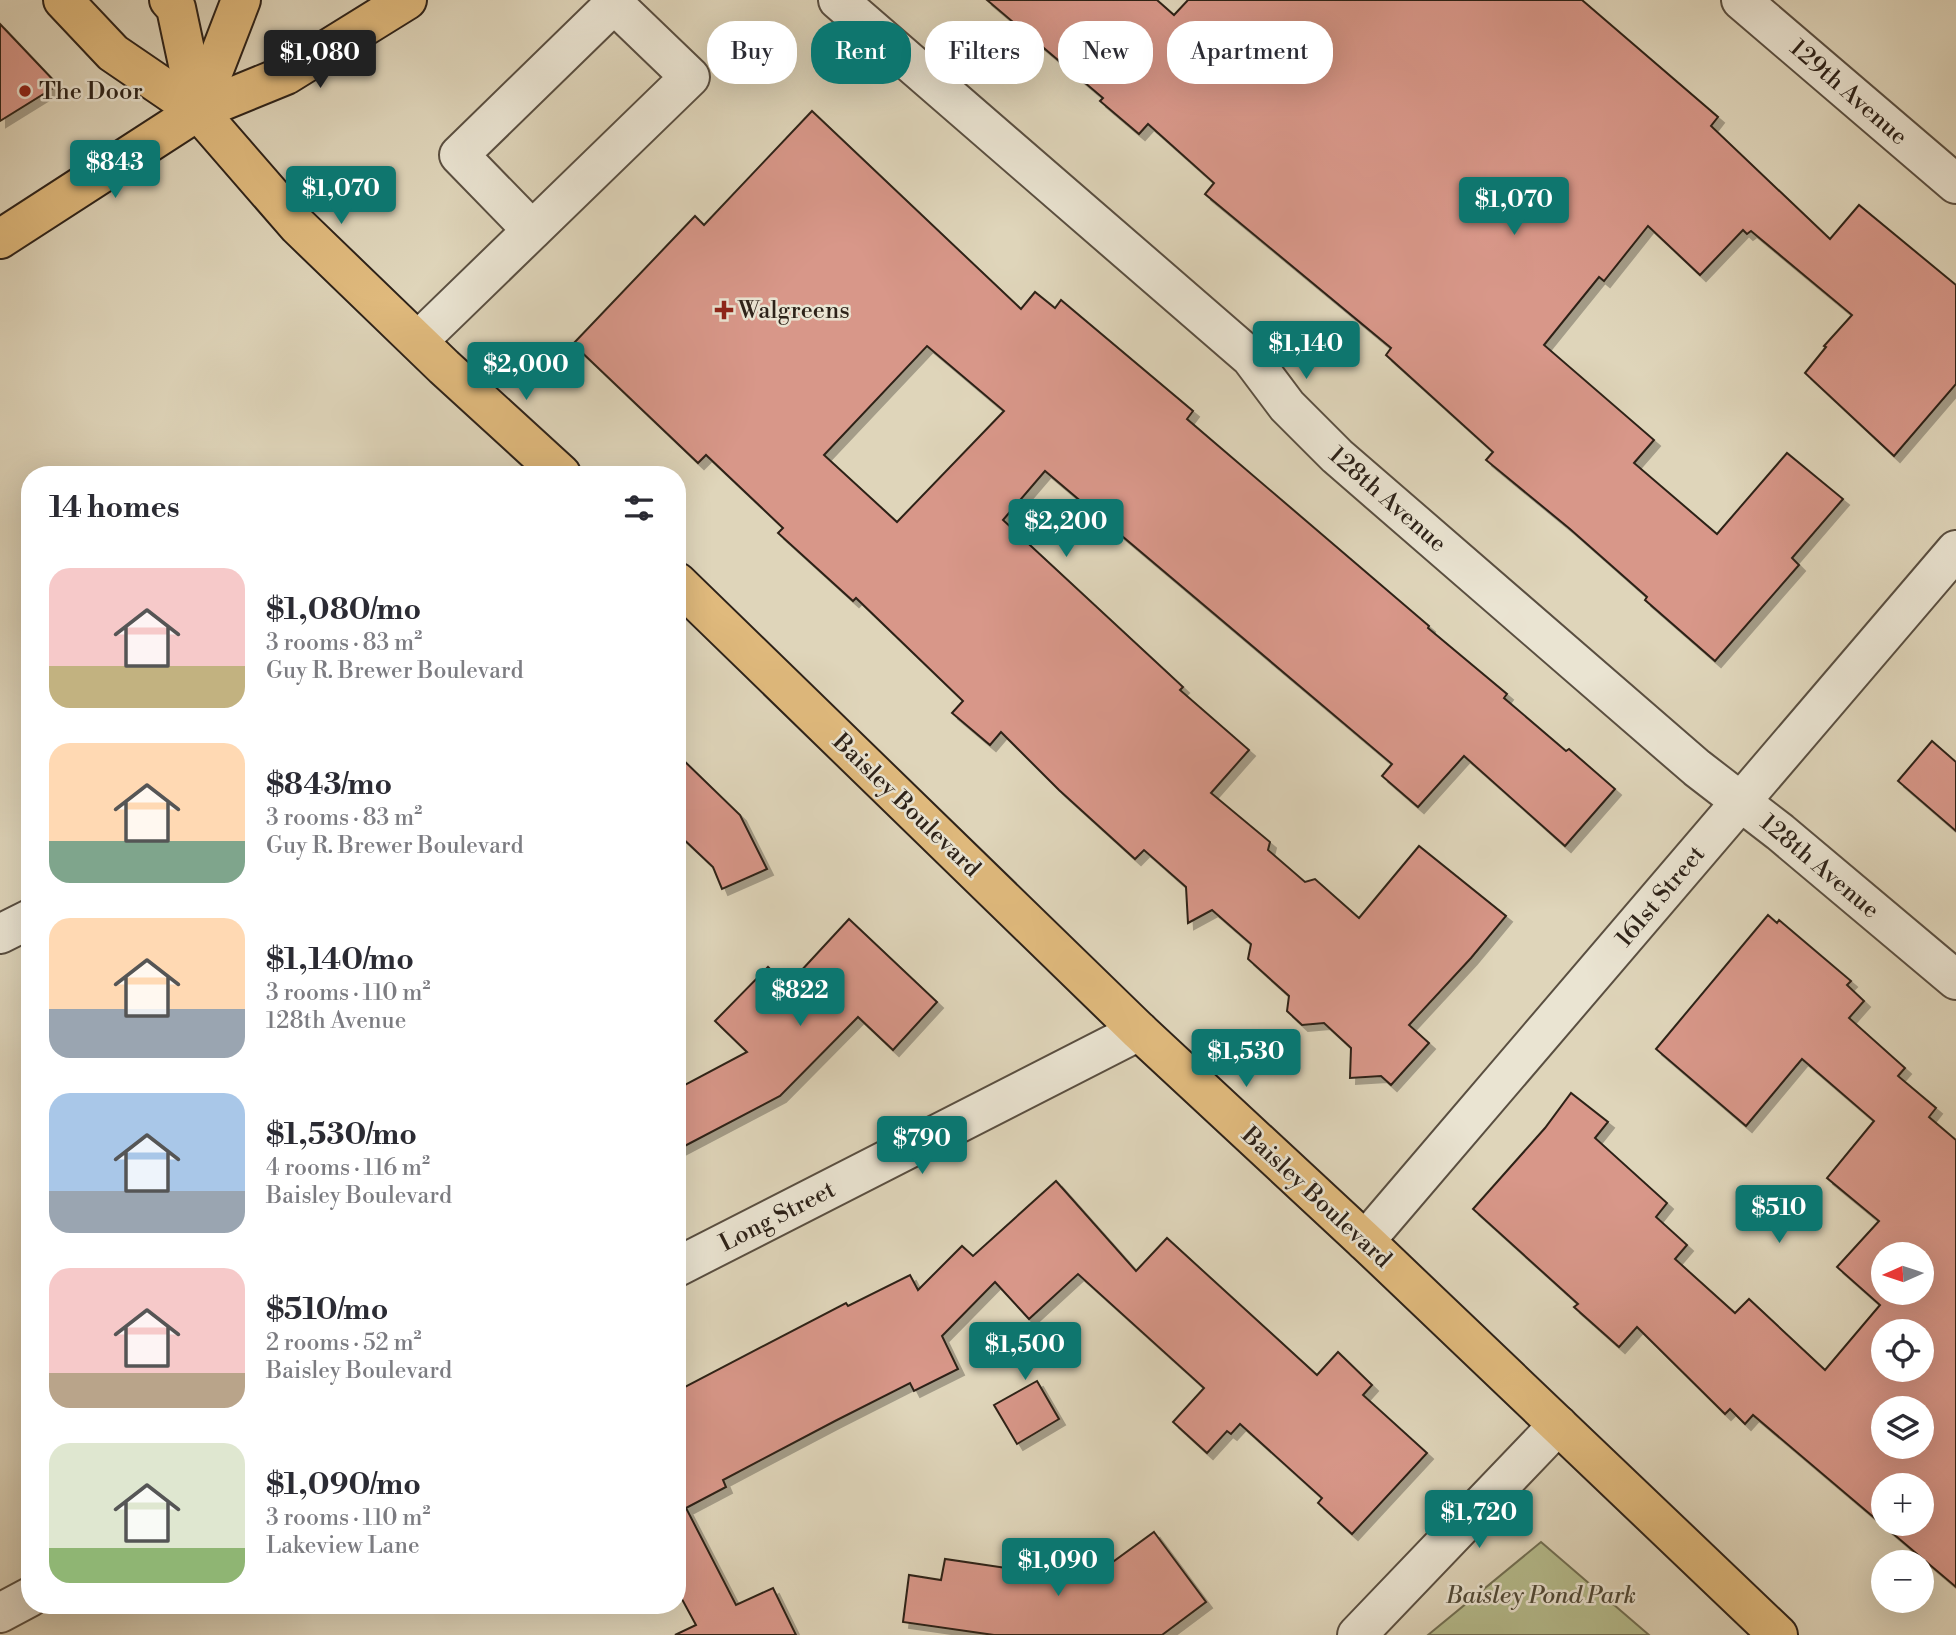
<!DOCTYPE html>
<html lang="en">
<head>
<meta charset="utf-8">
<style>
	:root { --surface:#fff; --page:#f2f2f3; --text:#2b2b33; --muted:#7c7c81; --accent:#0f766e }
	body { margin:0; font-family:"Libre Bodoni",serif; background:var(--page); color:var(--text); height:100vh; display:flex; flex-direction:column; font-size:26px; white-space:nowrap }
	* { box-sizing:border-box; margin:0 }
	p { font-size:23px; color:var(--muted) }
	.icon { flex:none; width:38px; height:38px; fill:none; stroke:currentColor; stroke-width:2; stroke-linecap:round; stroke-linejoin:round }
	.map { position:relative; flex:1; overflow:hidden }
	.side { position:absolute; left:21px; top:466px; width:665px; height:1148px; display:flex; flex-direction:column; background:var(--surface); border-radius:28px; box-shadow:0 7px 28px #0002 }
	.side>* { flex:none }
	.banner { position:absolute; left:707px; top:21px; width:665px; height:63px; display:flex; gap:14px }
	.needle { width:46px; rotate:267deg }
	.buttons { position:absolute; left:1871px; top:1242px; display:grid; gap:14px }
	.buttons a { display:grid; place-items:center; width:63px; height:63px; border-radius:50%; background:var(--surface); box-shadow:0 7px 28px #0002; font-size:35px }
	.price { position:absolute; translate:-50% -60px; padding:0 16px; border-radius:7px; background:var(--accent); color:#fff; font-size:23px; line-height:46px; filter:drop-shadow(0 2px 4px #0008) }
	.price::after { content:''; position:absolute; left:50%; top:42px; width:21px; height:16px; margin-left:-10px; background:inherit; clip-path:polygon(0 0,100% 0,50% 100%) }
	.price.on { background:#222; color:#fff }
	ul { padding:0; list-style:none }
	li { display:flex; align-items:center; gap:21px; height:175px; padding:0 28px }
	li span { display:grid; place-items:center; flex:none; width:196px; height:140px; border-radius:21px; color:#555 }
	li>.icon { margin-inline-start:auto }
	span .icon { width:84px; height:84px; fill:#fffc; stroke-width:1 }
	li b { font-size:30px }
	h2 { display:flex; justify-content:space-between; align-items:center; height:84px; padding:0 28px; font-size:30px }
	.pill { padding:0 24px; border-radius:28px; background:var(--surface); box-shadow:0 7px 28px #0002; font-size:24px; line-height:63px }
	.pill.on { background:var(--accent); color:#fff }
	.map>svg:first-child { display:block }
	.green { fill:#b5bc8d; stroke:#716f53; stroke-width:2 }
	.building { fill:#d89789; stroke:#2d2219; stroke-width:2; fill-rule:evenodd; filter:url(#shadow) }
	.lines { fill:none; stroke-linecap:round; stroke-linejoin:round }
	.minor-casing { stroke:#5a4f41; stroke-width:42 }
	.major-casing { stroke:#2d2219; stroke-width:42 }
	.minor { stroke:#eae4d2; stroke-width:38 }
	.major { stroke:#e0ba7d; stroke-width:38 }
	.poi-dot { fill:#8f2418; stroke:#eae4d2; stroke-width:2.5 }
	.labels { text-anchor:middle; stroke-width:5; stroke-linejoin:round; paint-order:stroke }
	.poi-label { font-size:24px; fill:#2d2219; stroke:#eae4d2; text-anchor:start }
	.street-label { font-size:24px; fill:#2d2219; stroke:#eae4d2 }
	.park-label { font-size:24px; font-style:italic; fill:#4f4836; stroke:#eae4d2 }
</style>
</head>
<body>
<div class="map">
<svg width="1956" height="1635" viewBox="0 0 1956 1635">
	<defs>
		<filter id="shadow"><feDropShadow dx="6" dy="6" stdDeviation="0" flood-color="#0004"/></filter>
	</defs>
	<rect width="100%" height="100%" fill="#dfd5ba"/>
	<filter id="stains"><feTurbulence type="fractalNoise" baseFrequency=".00286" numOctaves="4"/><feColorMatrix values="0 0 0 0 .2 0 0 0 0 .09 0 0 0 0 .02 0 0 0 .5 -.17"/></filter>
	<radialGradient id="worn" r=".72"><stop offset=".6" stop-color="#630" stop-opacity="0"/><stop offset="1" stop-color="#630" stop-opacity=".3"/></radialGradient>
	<!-- green -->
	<path class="green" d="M1541 1542 1649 1635H1428Z"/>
	<!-- building -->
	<g class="building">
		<path d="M987 0H1157L1174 15 1188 0H1582L1718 117 1711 126 1830 239 1859 205 1956 285V384L1894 456 1805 373 1826 347 1824 346 1852 315 1751 231 1747 234 1743 230 1700 275 1648 226 1604 281 1599 277 1544 345 1654 440 1634 463 1717 534 1787 453 1843 499 1792 558 1799 565 1715 661 1645 600 1647 597 1570 529 1486 460 1493 452 1386 355 1391 348 1205 194 1214 183 1148 124 1139 134 1100 101 1103 98Z"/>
		<path d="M0 24 58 85 0 121Z"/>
		<path d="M812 111 1021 309 1035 292 1055 308 1061 300 1193 411 1187 419 1429 626 1428 628 1507 694 1504 698 1566 751 1569 749 1615 789 1565 846 1464 756 1418 807 1382 776 1392 764 1045 471 1003 520 1183 687 1180 690 1249 750 1211 793 1270 842 1268 850 1305 882 1315 879 1359 918 1419 846 1506 916 1471 958 1409 1025 1429 1043 1391 1085 1381 1076 1350 1078 1351 1048 1324 1023 1302 1025 1287 1011 1289 996 1248 959 1251 944 1212 910 1188 923 1186 887 1144 850 1135 859 1059 790 1001 732 990 745 952 713 963 701 856 598 853 601 778 533 783 528 706 455 698 463 573 344 695 216 704 225ZM927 346 1004 411 897 522 824 455Z"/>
		<path d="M1932 741 1956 762V831L1898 781Z"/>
		<path d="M677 754 740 815 767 869 722 889 713 867 677 833Z"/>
		<path d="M1768 915 1777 923 1779 920 1851 981 1847 985 1864 1001 1849 1018 1905 1068 1898 1076 1936 1108 1929 1117 1956 1140V1587L1753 1415 1745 1424 1730 1409 1725 1414 1637 1327 1619 1347 1574 1307 1578 1304 1473 1209 1545 1128 1571 1093 1608 1122 1595 1138 1667 1203 1656 1217 1687 1245 1675 1259 1735 1313 1749 1299 1825 1370 1880 1305 1837 1267 1879 1221 1827 1178 1874 1121 1802 1059 1746 1126 1656 1049ZM1883 1255H1922V1293H1883ZM1883 1332H1922V1370H1883ZM1883 1409H1922V1447H1883ZM1883 1486H1922V1524H1883Z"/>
		<path d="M849 919 937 1002 893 1050 858 1017 780 1096 677 1150V1089L747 1052 715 1021 768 967 787 986Z"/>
		<path d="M1056 1181 1136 1271 1167 1238 1317 1375 1338 1352 1372 1385 1363 1395 1427 1453 1352 1534 1318 1503 1322 1498 1240 1424 1231 1434 1227 1431 1207 1453 1173 1422 1204 1388 1078 1274 1029 1319 995 1282 942 1336 958 1369 914 1391 910 1383 835 1421 723 1480 726 1487 686 1508 736 1605 773 1588 796 1635H675L696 1625 677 1590V1391L846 1303 848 1306 910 1275 918 1290 962 1246 973 1256Z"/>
		<path d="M1037 1381 1059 1419 1017 1444 994 1405Z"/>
		<path d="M1154 1532 1206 1602 1162 1635H994L903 1622 909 1575 941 1580 945 1559 1088 1580Z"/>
	</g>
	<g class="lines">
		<!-- minor casing -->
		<g class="minor-casing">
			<g id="minor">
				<path d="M838 0 1251 358 1287 406 1337 456 1697 768 1780 832 1956 980"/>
				<path d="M1741 0 1956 184"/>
				<path d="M532 230 459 155 614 4"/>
				<path d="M418 341 690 77 610 0"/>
				<path d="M0 934 30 919"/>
				<path d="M1365 1241 1956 550"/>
				<path d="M677 1267 1139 1031"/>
				<path d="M0 1613 30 1597"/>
				<path d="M1357 1635 1558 1425"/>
			</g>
		</g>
		<!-- major casing -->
		<g class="major-casing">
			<g id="major">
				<path d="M63 0 113 53 198 111 298 226 444 367 561 474"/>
				<path d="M169 0 176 8 198 111"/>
				<path d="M198 111 241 0"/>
				<path d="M0 239 198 111 286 75 407 0"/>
				<path d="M677 582 1139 1031 1365 1241 1778 1635"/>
			</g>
		</g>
		<!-- minor -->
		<use href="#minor" class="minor"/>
		<!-- major -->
		<use href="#major" class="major"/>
	</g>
	<!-- markers -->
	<g class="poi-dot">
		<circle cx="25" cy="91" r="7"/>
		<path d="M720.5 299.5h7v7h7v7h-7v7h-7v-7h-7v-7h7z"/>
	</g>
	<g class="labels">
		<!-- poi labels -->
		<g class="poi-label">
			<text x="39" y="99">The Door</text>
			<text x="738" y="318">Walgreens</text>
		</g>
		<!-- street labels -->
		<g class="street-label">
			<text transform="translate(1849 92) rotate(41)" y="8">129th Avenue</text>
			<text transform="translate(1388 499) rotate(41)" y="8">128th Avenue</text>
			<text transform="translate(907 805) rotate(44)" y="8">Baisley Boulevard</text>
			<text transform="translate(1820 866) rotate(40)" y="8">128th Avenue</text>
			<text transform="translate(1660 896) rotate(-50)" y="8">161st Street</text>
			<text transform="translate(1317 1197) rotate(43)" y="8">Baisley Boulevard</text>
			<text transform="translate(777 1216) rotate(-27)" y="8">Long Street</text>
		</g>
		<!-- park labels -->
		<g class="park-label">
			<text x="1541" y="1603">Baisley Pond Park</text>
		</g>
	</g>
	<rect width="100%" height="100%" filter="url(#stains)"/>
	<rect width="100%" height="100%" fill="url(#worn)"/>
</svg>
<div class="buttons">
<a><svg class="needle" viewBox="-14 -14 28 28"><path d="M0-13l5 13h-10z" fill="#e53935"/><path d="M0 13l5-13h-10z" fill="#7c7c81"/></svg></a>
<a><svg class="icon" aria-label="locate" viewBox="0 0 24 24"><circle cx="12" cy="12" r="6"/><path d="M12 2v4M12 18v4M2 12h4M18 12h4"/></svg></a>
<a><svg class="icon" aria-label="layers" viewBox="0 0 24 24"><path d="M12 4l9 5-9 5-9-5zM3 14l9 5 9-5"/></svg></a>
<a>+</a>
<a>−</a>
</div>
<b class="price on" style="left:320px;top:90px">$1,080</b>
<b class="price" style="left:115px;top:200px">$843</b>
<b class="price" style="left:341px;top:226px">$1,070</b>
<b class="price" style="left:1514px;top:237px">$1,070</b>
<b class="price" style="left:1306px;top:381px">$1,140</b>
<b class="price" style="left:526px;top:402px">$2,000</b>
<b class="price" style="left:1066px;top:559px">$2,200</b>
<b class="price" style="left:800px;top:1028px">$822</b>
<b class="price" style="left:1246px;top:1089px">$1,530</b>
<b class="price" style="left:922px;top:1176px">$790</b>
<b class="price" style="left:1779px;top:1245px">$510</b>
<b class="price" style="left:1025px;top:1382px">$1,500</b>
<b class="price" style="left:1479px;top:1550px">$1,720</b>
<b class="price" style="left:1058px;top:1598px">$1,090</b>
<div class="banner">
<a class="pill">Buy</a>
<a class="pill on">Rent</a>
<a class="pill">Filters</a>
<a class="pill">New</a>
<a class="pill">Apartment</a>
</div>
<section class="side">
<h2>14 homes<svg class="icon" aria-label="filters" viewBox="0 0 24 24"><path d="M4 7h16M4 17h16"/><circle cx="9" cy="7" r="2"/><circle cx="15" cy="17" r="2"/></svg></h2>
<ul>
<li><span style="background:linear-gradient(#f6c9c9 70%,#c2b280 0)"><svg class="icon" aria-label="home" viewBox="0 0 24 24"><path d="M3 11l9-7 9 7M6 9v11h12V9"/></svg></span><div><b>$1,080/mo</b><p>3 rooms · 83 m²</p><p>Guy R. Brewer Boulevard</p></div></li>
<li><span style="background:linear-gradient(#ffd9b3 70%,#7fa58c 0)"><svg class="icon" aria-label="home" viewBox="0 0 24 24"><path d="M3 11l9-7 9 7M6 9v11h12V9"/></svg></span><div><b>$843/mo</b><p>3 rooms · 83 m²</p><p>Guy R. Brewer Boulevard</p></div></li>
<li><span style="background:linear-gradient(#ffd9b3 65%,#9aa5b1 0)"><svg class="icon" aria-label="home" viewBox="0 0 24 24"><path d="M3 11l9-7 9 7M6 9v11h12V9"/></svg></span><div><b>$1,140/mo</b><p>3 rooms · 110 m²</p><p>128th Avenue</p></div></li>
<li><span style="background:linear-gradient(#a9c7e8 70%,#9aa5b1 0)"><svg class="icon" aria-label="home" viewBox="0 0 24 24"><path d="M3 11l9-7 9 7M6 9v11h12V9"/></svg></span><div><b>$1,530/mo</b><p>4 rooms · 116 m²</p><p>Baisley Boulevard</p></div></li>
<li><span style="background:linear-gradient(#f6c9c9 75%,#b9a48a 0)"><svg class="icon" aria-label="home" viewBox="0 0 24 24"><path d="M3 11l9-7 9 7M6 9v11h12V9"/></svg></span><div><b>$510/mo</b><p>2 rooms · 52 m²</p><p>Baisley Boulevard</p></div></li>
<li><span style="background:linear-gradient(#dfe7d0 75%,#8fb573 0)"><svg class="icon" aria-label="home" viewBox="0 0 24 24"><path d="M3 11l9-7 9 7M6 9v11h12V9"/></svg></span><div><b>$1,090/mo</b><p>3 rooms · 110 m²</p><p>Lakeview Lane</p></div></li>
</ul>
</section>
</div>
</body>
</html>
